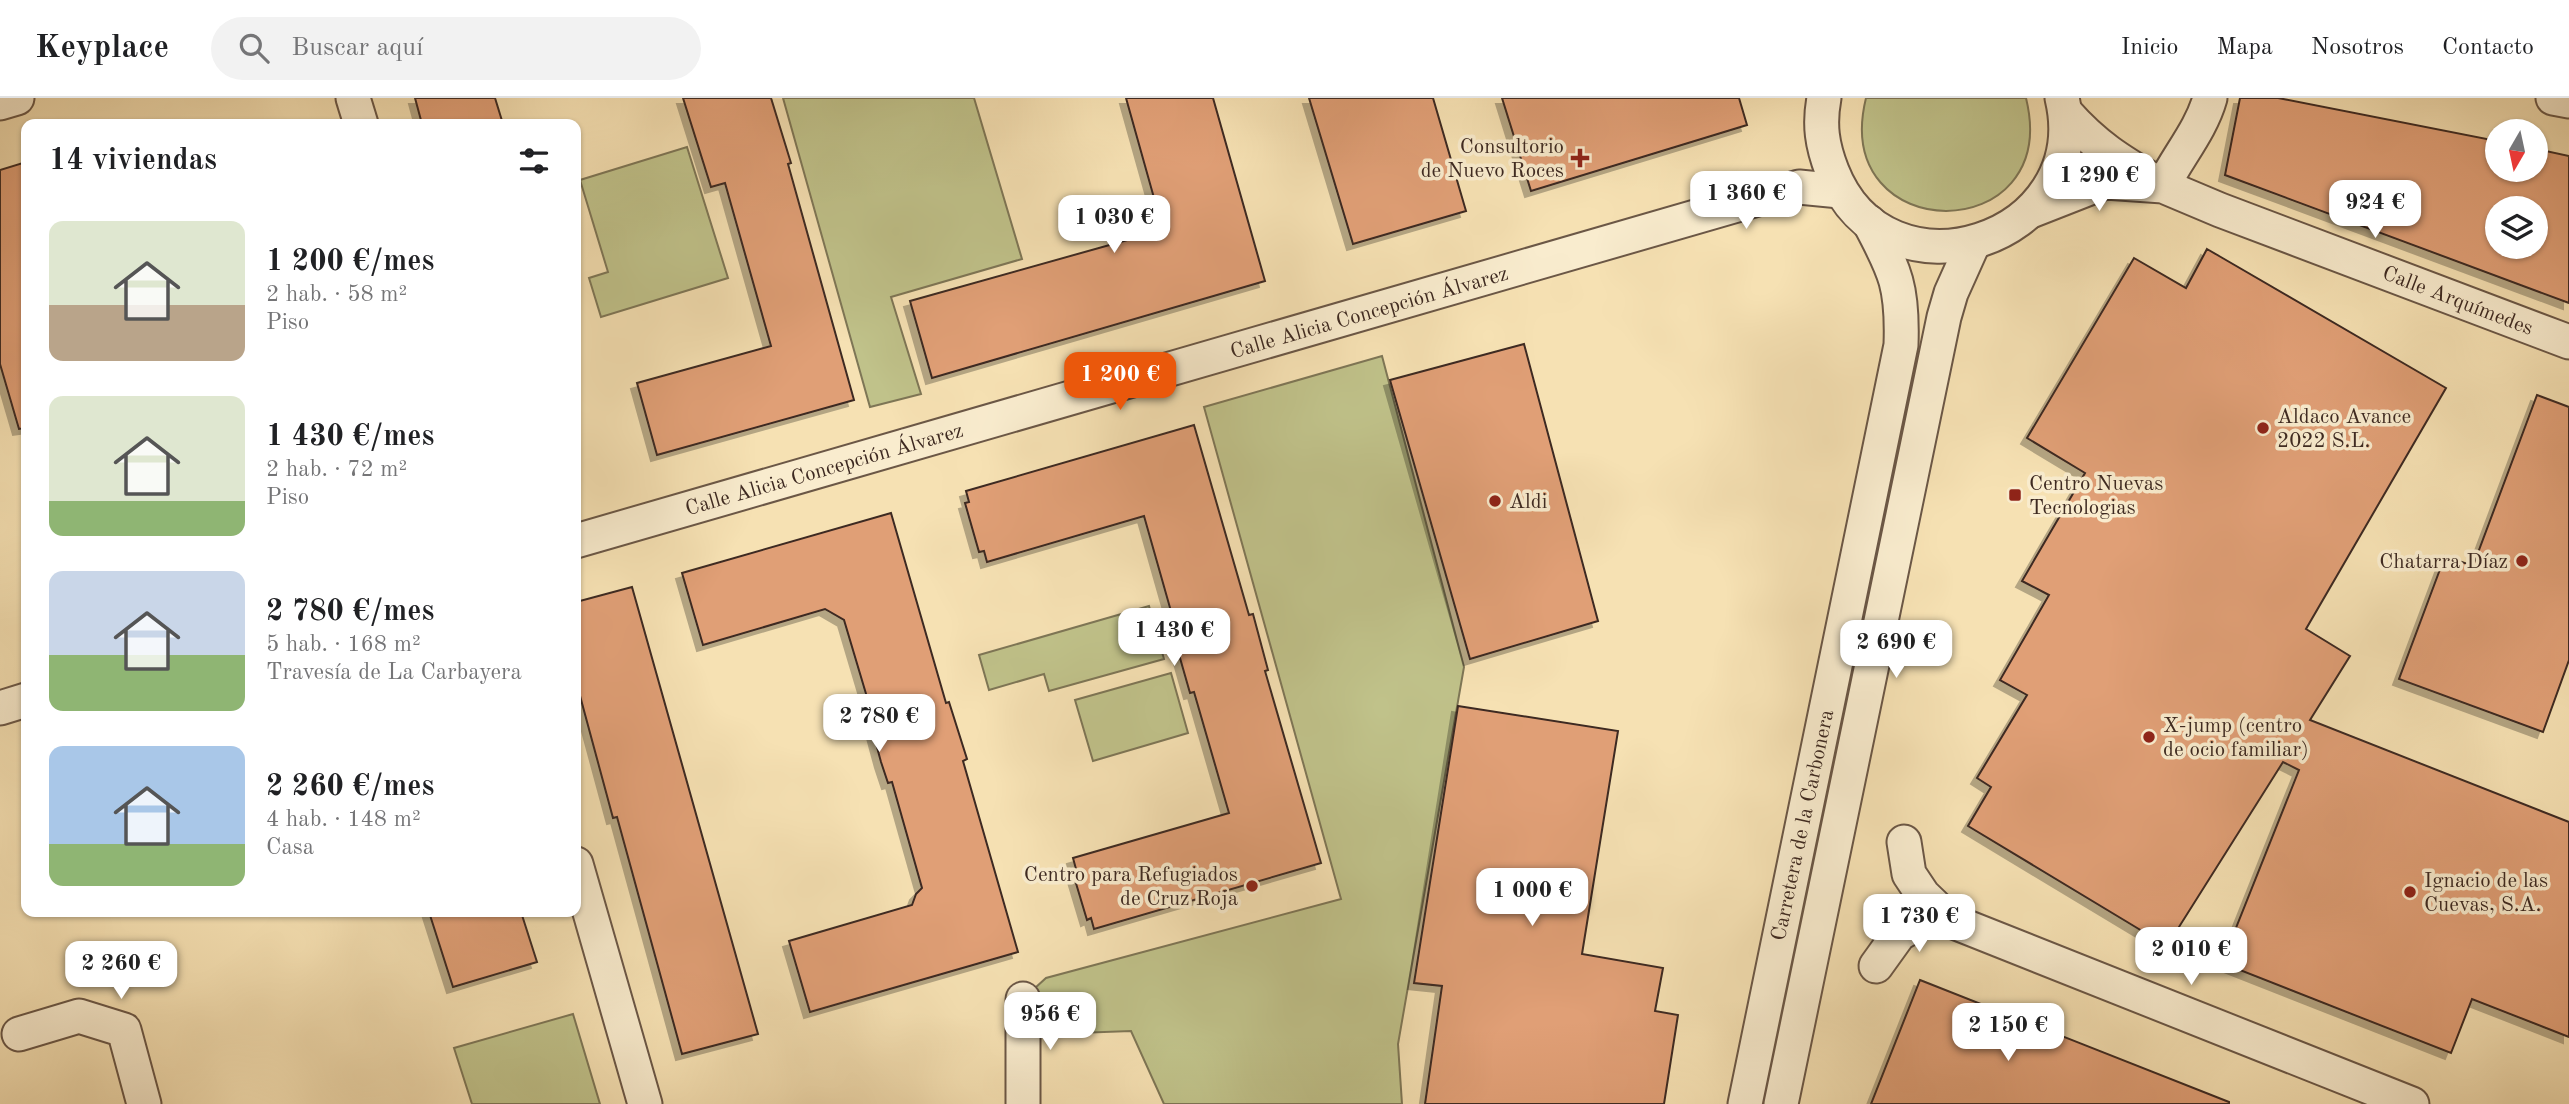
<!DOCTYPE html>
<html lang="es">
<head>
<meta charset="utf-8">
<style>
	:root { --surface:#fff; --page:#f2f2f2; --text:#202124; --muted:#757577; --line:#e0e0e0; --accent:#ea580c }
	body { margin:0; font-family:"Old Standard TT",serif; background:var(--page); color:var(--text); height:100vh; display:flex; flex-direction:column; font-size:26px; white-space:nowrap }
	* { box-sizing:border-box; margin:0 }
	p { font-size:23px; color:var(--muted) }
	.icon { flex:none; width:38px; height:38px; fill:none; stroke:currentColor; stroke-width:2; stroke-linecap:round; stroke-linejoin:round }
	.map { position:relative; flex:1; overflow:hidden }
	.panel { position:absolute; left:21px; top:21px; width:560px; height:798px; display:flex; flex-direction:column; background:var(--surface); border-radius:14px; box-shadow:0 2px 5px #0004 }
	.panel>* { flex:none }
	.needle { width:46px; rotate:189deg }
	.fabs { position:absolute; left:2485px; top:21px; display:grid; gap:14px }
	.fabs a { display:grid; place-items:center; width:63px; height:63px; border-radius:50%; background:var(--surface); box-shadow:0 2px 5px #0004; font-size:35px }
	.price { position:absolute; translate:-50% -60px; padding:0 16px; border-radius:14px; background:#fff; color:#222; font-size:23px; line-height:46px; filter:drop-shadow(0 2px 4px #0008) }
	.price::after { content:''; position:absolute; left:50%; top:42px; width:21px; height:16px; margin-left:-10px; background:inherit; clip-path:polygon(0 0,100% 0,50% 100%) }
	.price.selected { background:var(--accent); color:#fff }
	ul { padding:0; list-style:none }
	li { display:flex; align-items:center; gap:21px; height:175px; padding:0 28px }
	li span { display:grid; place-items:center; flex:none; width:196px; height:140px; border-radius:14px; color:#555 }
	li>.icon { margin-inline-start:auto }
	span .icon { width:84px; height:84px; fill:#fffc; stroke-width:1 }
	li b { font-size:30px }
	h2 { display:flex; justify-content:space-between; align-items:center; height:84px; padding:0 28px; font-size:30px }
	header { display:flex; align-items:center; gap:42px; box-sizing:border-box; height:98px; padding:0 35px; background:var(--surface); border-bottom:2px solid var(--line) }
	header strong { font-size:33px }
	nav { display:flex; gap:38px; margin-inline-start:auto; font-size:24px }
	.search { width:490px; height:63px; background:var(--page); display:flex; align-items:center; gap:18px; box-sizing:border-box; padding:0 24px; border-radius:38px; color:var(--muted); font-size:26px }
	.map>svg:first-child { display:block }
	.green { fill:#c0c28a; stroke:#7e7656; stroke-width:2 }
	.building { fill:#e09f76; stroke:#3d2921; stroke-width:2; fill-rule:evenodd; filter:url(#shadow) }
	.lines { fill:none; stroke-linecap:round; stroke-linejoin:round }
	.minor-casing { stroke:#6b5746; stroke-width:37 }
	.minor { stroke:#f9ecce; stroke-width:33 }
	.poi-dot { fill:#8f2418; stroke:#f9ecce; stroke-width:2.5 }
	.labels { text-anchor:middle; stroke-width:7; stroke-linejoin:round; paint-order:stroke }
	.poi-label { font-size:21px; fill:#3d2921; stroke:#f9ecce; text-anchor:start }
	.street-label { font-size:21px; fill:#3d2921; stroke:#f9ecce }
</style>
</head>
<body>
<header>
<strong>Keyplace</strong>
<div class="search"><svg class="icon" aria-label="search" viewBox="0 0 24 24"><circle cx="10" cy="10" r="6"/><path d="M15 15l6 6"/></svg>Buscar aquí</div>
<nav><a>Inicio</a><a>Mapa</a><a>Nosotros</a><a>Contacto</a></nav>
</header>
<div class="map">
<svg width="2569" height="1006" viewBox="0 0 2569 1006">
	<defs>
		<filter id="shadow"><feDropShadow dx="-6" dy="6" stdDeviation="0" flood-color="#0004"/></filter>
	</defs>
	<rect width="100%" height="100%" fill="#f6e1b3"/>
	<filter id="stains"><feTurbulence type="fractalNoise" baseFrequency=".00286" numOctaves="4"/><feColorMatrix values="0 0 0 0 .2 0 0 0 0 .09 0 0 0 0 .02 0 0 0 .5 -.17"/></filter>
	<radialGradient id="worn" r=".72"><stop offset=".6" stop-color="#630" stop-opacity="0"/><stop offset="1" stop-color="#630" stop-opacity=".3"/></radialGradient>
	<!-- green -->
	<g class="green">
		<path d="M783 0H974L1022 161 891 199 921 296 870 309Z"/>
		<path d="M1866 0H2026C2063 151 1829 150 1866 0Z"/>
		<path d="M687 49 728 180 601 219 589 180 608 174 580 82Z"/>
		<path d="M1382 258 1464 569 1398 946 1402 1006H1164L1131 933 1023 937V901L1046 880 1341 801 1204 309Z"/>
		<path d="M1149 508 1164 561 1049 593 1044 576 989 592 979 557Z"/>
		<path d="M1171 575 1188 635 1093 663 1075 602Z"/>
		<path d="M573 916 600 1006H472L454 950Z"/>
	</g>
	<!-- building -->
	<g class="building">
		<path d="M415 0H495L503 26H422Z"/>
		<path d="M683 0H771L791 65 788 66 854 302 657 357 637 285 771 248 725 85 711 89Z"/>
		<path d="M1126 0H1213L1265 183 932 280 910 203 1163 132Z"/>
		<path d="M1309 0H1433L1466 113 1353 146Z"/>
		<path d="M1502 0H1739L1747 27 1531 93Z"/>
		<path d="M2240 0H2278L2497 43V72H2536V51L2569 58V205L2225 77ZM2497 110H2536V149H2497Z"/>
		<path d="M26 64V330L19 331 0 266V72Z"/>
		<path d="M2207 151 2446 290 2306 531 2350 558 2310 622 2569 724V939L2472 901 2451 955 2222 865 2299 672 2283 664 2167 848 1968 728 1991 689 1977 680 2027 597 2000 582 2049 497 2022 483 2085 375 2027 340 2134 160 2186 190Z"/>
		<path d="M1524 246 1598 523 1470 561 1390 282Z"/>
		<path d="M2537 297 2569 309V562L2543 634 2399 581 2445 458 2473 468Z"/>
		<path d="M1194 327 1249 517 1253 516 1268 572 1265 573 1321 765 1094 831 1091 820 1087 822 1072 772 1076 771 1073 760 1229 715 1194 594 1190 595 1174 539 1178 538 1144 418 987 464 984 453 979 454 965 405 969 404 966 393Z"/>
		<path d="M891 415 946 605 949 604 967 661 963 663 1018 854 810 914 789 843 912 807 916 796 922 790 892 684 888 685 881 664 871 627 875 626 844 522 825 511 703 547 682 475Z"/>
		<path d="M632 489 758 936 682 956 617 719 613 720 576 583V504Z"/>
		<path d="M1458 608 1618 633 1582 856 1663 870 1655 913 1678 917 1664 1006H1425L1442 888 1414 885Z"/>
		<path d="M429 814H521L537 864 453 889Z"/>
		<path d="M1920 882 2229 1004V1006H1871Z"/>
	</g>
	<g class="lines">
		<!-- minor casing -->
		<g class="minor-casing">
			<g id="minor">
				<path d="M353 0 361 26"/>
				<path d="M1824 0C1819 27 1822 47 1832 73 1886 211 2096 143 2062 0"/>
				<path d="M2553 0 2569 3"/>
				<path d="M0 5 17 0"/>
				<path d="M2066 15C2095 48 2120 63 2157 85"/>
				<path d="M2163 88C2178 58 2201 32 2210 0"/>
				<path d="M2031 113 2105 84 2163 88 2220 112 2569 244"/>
				<path d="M576 443 1799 89 1840 93"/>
				<path d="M0 610 26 602"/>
				<path d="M1904 744 1909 776 1923 797 1949 822 2412 1006"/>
				<path d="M576 766 645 1006"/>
				<path d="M1876 868 1899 836 1920 824 1949 822"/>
				<path d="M19 936 79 918 124 932 144 1006"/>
				<path d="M1023 1006V901"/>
				<path d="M1745 1006 1901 247C1903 190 1896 174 1869 124"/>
				<path d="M1781 1006 1944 219 1951 195 1973 146"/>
			</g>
		</g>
		<!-- minor -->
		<use href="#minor" class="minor"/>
	</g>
	<!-- markers -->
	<g class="poi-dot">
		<path d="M1576.5 49.5h7v7h7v7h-7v7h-7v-7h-7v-7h7z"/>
		<circle cx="2263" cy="330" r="7"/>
		<rect x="2008" y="390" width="14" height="14" rx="3.5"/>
		<circle cx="1495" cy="403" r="7"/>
		<circle cx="2522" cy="463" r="7"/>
		<circle cx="2149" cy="639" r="7"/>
		<circle cx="1252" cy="788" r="7"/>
		<circle cx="2410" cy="794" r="7"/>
	</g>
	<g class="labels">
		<!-- poi labels -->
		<g class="poi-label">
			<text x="1564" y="55" text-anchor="end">Consultorio<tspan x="1564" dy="24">de Nuevo Roces</tspan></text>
			<text x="2277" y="325">Aldaco Avance<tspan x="2277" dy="24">2022 S.L.</tspan></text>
			<text x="2029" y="392">Centro Nuevas<tspan x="2029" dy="24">Tecnologias</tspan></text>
			<text x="1509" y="410">Aldi</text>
			<text x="2508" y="470" text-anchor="end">Chatarra Díaz</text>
			<text x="2163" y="634">X-jump (centro<tspan x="2163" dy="24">de ocio familiar)</tspan></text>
			<text x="1238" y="783" text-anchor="end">Centro para Refugiados<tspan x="1238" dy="24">de Cruz Roja</tspan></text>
			<text x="2424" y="789">Ignacio de las<tspan x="2424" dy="24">Cuevas, S.A.</tspan></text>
		</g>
		<!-- street labels -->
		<g class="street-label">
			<text transform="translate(2458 202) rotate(21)" y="7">Calle Arquímedes</text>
			<text transform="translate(1369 214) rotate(-16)" y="7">Calle Alicia Concepción Álvarez</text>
			<text transform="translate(824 371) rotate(-16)" y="7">Calle Alicia Concepción Álvarez</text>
			<text transform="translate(1802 727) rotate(-78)" y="7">Carretera de la Carbonera</text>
		</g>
	</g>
	<rect width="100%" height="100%" filter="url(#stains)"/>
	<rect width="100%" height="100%" fill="url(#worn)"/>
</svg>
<div class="fabs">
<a><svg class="needle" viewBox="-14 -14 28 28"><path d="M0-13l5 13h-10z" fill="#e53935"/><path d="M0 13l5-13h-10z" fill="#757577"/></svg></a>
<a><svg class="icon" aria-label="layers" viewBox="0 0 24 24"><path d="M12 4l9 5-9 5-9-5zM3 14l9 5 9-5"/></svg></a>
</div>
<b class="price" style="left:2099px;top:115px">1 290 €</b>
<b class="price" style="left:1746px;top:133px">1 360 €</b>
<b class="price" style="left:2375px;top:142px">924 €</b>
<b class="price" style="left:1114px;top:157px">1 030 €</b>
<b class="price selected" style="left:1120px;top:314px">1 200 €</b>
<b class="price" style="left:1174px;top:570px">1 430 €</b>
<b class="price" style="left:1896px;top:582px">2 690 €</b>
<b class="price" style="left:879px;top:656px">2 780 €</b>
<b class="price" style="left:1532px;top:830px">1 000 €</b>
<b class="price" style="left:1919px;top:856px">1 730 €</b>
<b class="price" style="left:2191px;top:889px">2 010 €</b>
<b class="price" style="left:121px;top:903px">2 260 €</b>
<b class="price" style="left:1050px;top:954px">956 €</b>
<b class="price" style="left:2008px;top:965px">2 150 €</b>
<section class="panel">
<h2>14 viviendas<svg class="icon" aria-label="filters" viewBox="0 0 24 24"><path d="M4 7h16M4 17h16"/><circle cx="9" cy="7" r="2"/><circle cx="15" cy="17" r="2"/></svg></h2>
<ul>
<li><span style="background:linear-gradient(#dfe7d0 60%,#b9a48a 0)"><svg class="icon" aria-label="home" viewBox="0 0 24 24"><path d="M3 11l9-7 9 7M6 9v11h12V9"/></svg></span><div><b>1 200 €/mes</b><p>2 hab. · 58 m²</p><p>Piso</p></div></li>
<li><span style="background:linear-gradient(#dfe7d0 75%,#8fb573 0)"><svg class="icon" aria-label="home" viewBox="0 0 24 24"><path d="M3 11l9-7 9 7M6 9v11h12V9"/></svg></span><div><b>1 430 €/mes</b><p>2 hab. · 72 m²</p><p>Piso</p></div></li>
<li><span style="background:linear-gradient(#c9d6e8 60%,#8fb573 0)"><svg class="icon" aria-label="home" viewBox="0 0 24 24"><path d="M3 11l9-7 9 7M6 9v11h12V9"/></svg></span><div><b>2 780 €/mes</b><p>5 hab. · 168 m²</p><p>Travesía de La Carbayera</p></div></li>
<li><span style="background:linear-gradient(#a9c7e8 70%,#8fb573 0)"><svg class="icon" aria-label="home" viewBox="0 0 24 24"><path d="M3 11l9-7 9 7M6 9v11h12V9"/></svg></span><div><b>2 260 €/mes</b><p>4 hab. · 148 m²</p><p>Casa</p></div></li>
</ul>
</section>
</div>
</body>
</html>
